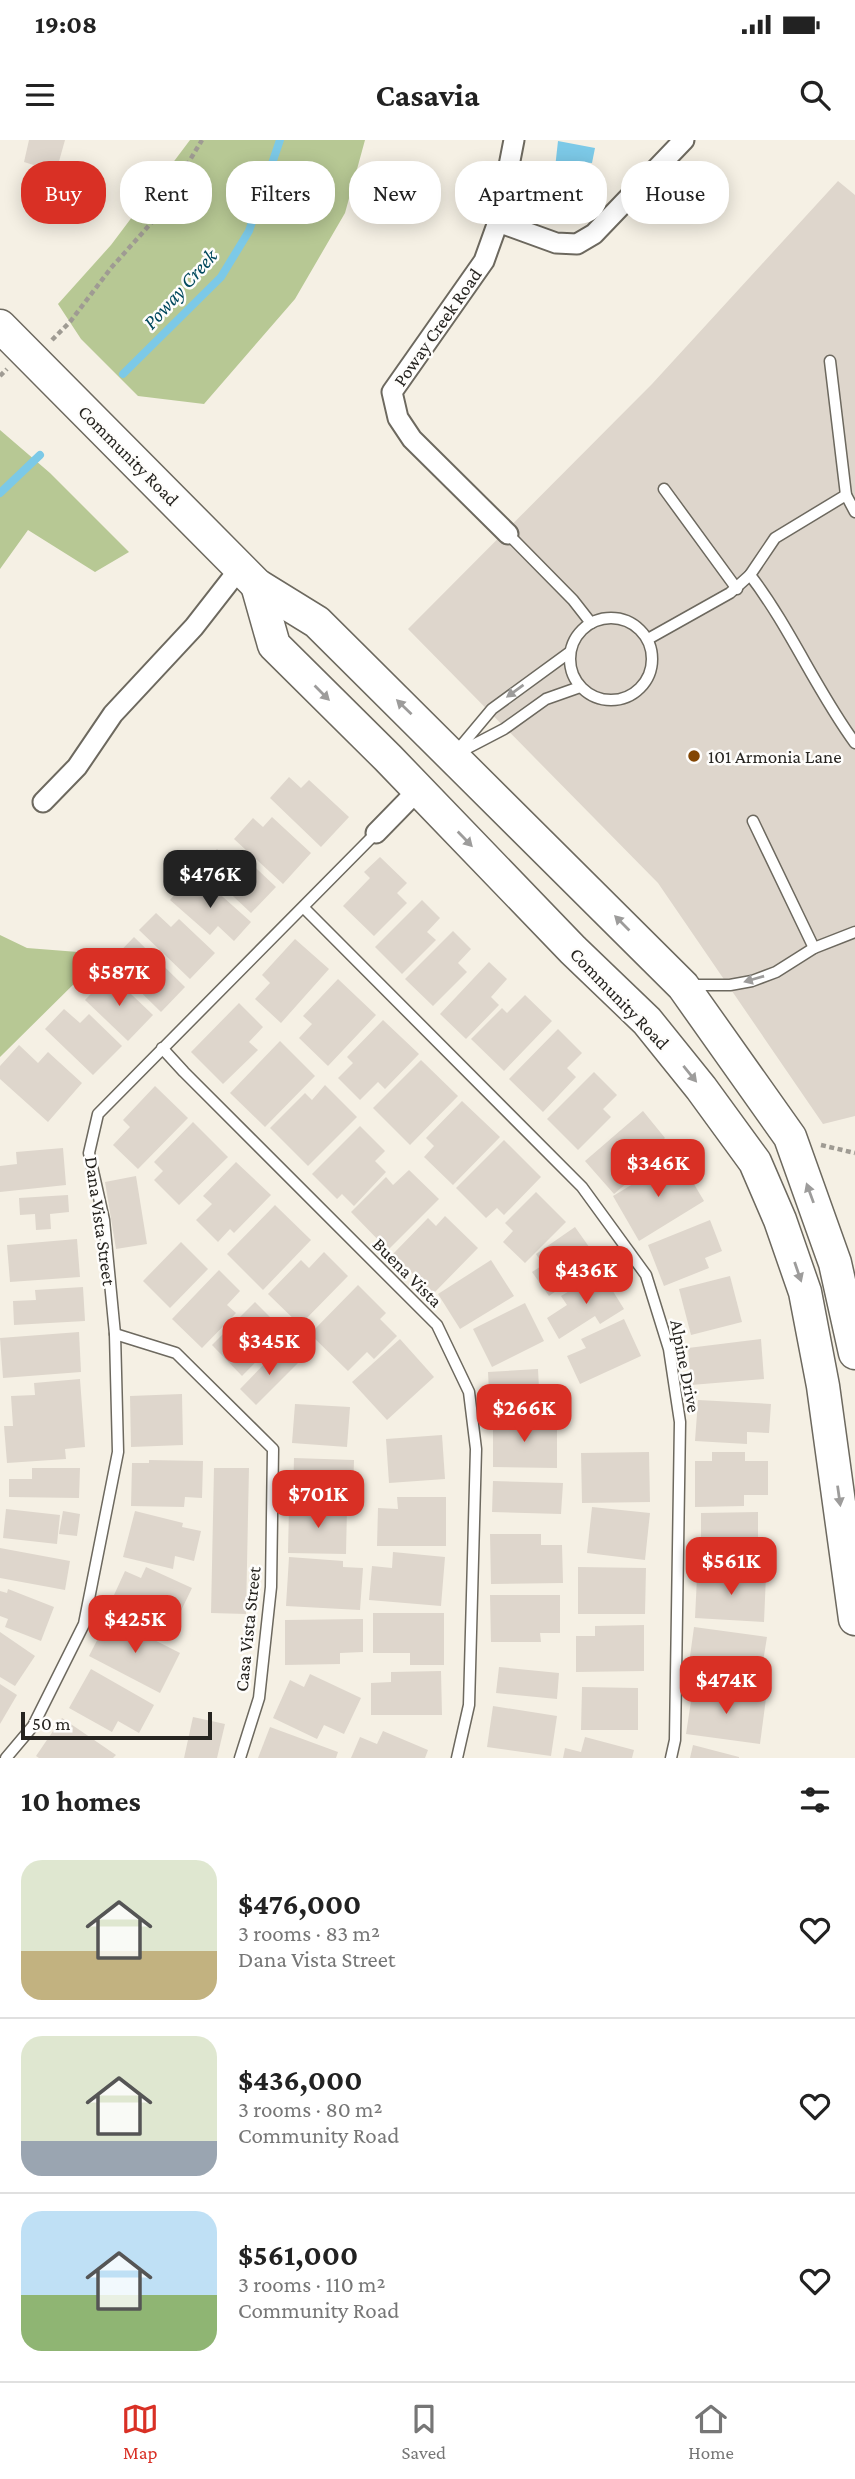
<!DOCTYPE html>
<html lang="en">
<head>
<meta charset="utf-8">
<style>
	:root { --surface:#fff; --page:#f6f6f6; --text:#222; --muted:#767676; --line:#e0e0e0; --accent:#d93025 }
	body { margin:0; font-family:"Crimson Pro",serif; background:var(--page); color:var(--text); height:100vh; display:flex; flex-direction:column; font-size:26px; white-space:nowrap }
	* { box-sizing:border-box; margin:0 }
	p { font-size:23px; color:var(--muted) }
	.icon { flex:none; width:38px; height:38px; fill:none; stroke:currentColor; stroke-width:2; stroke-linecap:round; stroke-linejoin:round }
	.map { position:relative; height:1618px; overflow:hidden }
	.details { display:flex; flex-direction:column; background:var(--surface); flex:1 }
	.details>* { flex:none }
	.banner { position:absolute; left:21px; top:21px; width:814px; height:63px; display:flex; gap:14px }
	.scale { position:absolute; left:21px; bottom:18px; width:191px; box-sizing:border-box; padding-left:7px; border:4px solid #262420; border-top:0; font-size:19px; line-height:24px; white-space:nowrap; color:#262420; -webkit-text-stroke:5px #fefdfb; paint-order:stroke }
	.price { position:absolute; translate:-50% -60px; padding:0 16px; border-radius:14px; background:var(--accent); color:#fff; font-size:23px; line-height:46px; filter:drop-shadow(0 2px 4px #0008) }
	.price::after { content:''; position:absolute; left:50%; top:42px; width:21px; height:16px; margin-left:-10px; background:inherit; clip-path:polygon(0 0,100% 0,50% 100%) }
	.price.on { background:#222; color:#fff }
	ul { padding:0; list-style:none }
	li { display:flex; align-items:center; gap:21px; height:175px; padding:0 21px }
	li+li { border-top:2px solid var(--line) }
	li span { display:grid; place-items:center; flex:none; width:196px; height:140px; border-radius:21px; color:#555 }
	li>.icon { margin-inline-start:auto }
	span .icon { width:84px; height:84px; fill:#fffc; stroke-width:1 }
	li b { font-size:30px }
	h2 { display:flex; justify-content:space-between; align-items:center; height:84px; padding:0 21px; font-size:30px }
	.chip { padding:0 24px; border-radius:28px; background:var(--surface); box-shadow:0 4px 18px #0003; font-size:24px; line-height:63px }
	.chip.on { background:var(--accent); color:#fff }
	.status { display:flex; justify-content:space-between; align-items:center; height:49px; padding:0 35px; background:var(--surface); direction:ltr }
	.status svg { height:19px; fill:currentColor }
	header { display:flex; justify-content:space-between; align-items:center; height:91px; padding:0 21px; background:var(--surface); font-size:32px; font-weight:700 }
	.tabs { display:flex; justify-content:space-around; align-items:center; height:98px; border-top:2px solid var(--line); background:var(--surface); font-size:19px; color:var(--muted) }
	.tabs a { display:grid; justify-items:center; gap:4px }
	.tabs .on { color:var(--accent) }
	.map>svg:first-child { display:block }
	.green { fill:#b7c894 }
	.water { fill:#7cc9e7 }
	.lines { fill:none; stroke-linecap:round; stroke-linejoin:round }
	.stream { stroke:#7cc9e7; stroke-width:8 }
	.building { fill:#ded6cc }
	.lane-casing { stroke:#6d695f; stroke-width:13 }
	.street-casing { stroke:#6d695f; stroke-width:23 }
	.primary-casing { stroke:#6d695f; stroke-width:35 }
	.path { stroke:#9f9b93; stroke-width:4.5; stroke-dasharray:5 3.5; stroke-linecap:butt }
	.lane { stroke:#fff; stroke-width:10 }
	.street { stroke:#fff; stroke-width:19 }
	.primary { stroke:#fff; stroke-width:32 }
	.oneway { fill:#9d9c9b }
	.poi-dot { fill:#834603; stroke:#fefdfb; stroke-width:2.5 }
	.labels { text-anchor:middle; stroke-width:5; stroke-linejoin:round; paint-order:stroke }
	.street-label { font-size:19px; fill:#262420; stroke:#fefdfb }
	.poi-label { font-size:19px; fill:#262420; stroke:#fefdfb; text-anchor:start }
	.water-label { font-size:21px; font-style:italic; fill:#01485d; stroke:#fefdfb }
</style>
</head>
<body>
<div class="status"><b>19:08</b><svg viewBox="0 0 49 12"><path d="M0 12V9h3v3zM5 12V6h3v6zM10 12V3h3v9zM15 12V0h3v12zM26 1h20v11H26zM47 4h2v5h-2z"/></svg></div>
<header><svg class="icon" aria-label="menu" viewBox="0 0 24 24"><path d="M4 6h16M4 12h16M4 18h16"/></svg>Casavia<svg class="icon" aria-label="search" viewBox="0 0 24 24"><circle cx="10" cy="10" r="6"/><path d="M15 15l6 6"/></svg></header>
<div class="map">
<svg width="855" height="1618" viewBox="0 0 855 1618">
	<rect width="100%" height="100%" fill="#f5f0e4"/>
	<!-- green -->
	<g class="green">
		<path d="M190 0H365L345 73 295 159 204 264 138 256 81 199 58 164 111 105Z"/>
		<path d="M0 290 50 333 129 412 95 432 28 390 0 429Z"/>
		<path d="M0 795 27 808 78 812 89 829 0 917Z"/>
	</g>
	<!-- water -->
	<path class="water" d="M558 1 595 8 592 23 579 22 575 42 580 43 579 51 553 46Z"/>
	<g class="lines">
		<!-- stream -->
		<g class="stream">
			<path d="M123 234 221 137 249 91 280 0"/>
			<path d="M0 353 40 315"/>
		</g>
	</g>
	<!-- building -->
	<g class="building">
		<path d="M29 0H65L56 32 24 22Z"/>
		<path d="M838 41 855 55V976L823 984 658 743 408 489 652 244Z"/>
		<path d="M289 637 301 648 309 640 349 677 321 707 270 658Z"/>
		<path d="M272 677 311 713 283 744 234 699 253 678 263 687Z"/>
		<path d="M217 709 233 724 241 714 276 747 251 773 201 726Z"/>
		<path d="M380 717 407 743 397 753 407 763 374 796 343 766 370 738 364 732Z"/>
		<path d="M190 737 209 754 214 749 251 782 234 801 218 786 210 795 170 760Z"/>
		<path d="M422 760 440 778 427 792 436 800 402 834 375 807Z"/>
		<path d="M156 773 171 787 179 779 215 813 190 839 139 790Z"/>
		<path d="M453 791 471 809 458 823 467 832 433 866 405 839Z"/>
		<path d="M134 797 185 847 161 872 110 822Z"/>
		<path d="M295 799 329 829 281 883 255 859 270 843 262 835Z"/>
		<path d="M489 822 507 839 491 857 499 865 466 899 440 874Z"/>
		<path d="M110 834 153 875 128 901 85 860Z"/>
		<path d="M338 839 376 875 328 926 299 898 312 884 303 876Z"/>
		<path d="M525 855 552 881 504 931 471 899 502 868 507 873Z"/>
		<path d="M239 863 263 887 249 902 258 910 223 944 191 912Z"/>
		<path d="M64 869 80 883 89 874 122 906 93 935 45 889Z"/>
		<path d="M383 880 419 914 385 949 378 942 360 960 338 938 353 923 347 917Z"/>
		<path d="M558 889 582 913 567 928 576 937 543 972 509 939Z"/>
		<path d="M280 901 315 936 265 987 230 953Z"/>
		<path d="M19 905 38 923 48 912 82 943 48 982 0 939V926Z"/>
		<path d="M421 920 458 956 410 1005 373 968Z"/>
		<path d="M594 932 617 955 603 969 611 977 578 1010 547 979Z"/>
		<path d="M325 945 357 977 308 1026 270 988 305 953 312 960Z"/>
		<path d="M155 946 188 978 138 1029 113 1005 130 987 123 980Z"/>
		<path d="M462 961 500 997 453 1045 424 1017 434 1006 426 998Z"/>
		<path d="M643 971 665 998 644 1017 650 1023 614 1054 585 1021Z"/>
		<path d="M193 982 228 1017 179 1065 154 1040 163 1031 154 1022Z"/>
		<path d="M360 986 385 1011 375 1021 386 1032 354 1066 342 1054 337 1059 312 1034Z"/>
		<path d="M504 1000 541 1037 504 1075 497 1068 486 1078 456 1048Z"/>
		<path d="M63 1008 66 1045 0 1052V1026L17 1024 16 1012Z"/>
		<path d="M678 1017 704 1061 639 1101 613 1056Z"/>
		<path d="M236 1022 271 1055 234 1093 230 1089 218 1102 196 1080 212 1064 203 1056Z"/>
		<path d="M409 1030 439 1059 388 1110 351 1072 386 1037 393 1045Z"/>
		<path d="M136 1036 147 1104 116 1109 105 1042Z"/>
		<path d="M536 1052 566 1082 525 1123 503 1102 513 1091 505 1083Z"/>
		<path d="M68 1055 69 1072 50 1074 51 1089 36 1090 35 1074 20 1075 19 1058Z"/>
		<path d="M275 1065 311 1100 263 1150 227 1114Z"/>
		<path d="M445 1076 478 1108 433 1154 393 1114 428 1078 436 1086Z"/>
		<path d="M710 1080 722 1111 705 1118 709 1128 664 1146 648 1105Z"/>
		<path d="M575 1087 599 1121 549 1156 532 1132 543 1125 536 1114Z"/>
		<path d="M77 1099 80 1137 10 1142 7 1105Z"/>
		<path d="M181 1102 208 1129 170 1168 143 1141Z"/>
		<path d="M324 1112 348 1136 300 1185 268 1154 301 1120 309 1128Z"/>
		<path d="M491 1120 514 1156 460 1189 438 1154Z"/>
		<path d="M219 1130 240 1151 227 1165 236 1173 202 1208 172 1179Z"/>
		<path d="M601 1132 624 1169 600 1184 595 1176 559 1199 547 1178 567 1165 561 1156Z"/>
		<path d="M730 1136 742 1182 691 1195 679 1149Z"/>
		<path d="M358 1145 386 1173 380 1179 397 1196 374 1219 367 1212 348 1231 310 1194Z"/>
		<path d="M83 1147 85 1181 14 1185 13 1161 36 1160 35 1150Z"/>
		<path d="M255 1162 285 1192 242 1236 212 1205Z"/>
		<path d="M525 1163 544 1201 492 1227 473 1189Z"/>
		<path d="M624 1179 641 1216 580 1244 567 1216 586 1208 581 1199Z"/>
		<path d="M79 1192 81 1232 3 1238 0 1198Z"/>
		<path d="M400 1199 434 1237 387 1280 352 1242Z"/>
		<path d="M761 1199 764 1239 691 1245 688 1208Z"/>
		<path d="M289 1210 300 1221 256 1265 240 1249 272 1216 278 1222Z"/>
		<path d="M538 1229 540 1268 490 1271 488 1232Z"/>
		<path d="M80 1239 85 1307 65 1309 66 1319 7 1323 4 1286H13L11 1256 35 1255 34 1243Z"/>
		<path d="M182 1254 183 1305 131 1307 130 1256Z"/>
		<path d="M698 1260 771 1264 769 1293 747 1292V1304L695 1301Z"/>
		<path d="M295 1264 350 1267 347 1307 292 1303Z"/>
		<path d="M493 1278H537V1288L557 1289V1328L493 1327Z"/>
		<path d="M442 1295 445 1339 389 1343 386 1299Z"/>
		<path d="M649 1312 650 1362 582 1363 581 1313Z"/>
		<path d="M712 1312H745V1321H768V1355H744V1366L695 1367V1321H712Z"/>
		<path d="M294 1318 354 1320 353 1356 293 1355Z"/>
		<path d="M149 1320 203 1321 202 1358 185 1357 184 1367 131 1366 132 1323H149Z"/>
		<path d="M32 1328H80L79 1358 9 1357V1339H32Z"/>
		<path d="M214 1328H249L246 1474 211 1473Z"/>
		<path d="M493 1341 563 1343 561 1374 492 1372Z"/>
		<path d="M397 1357H446V1406H377L378 1368 398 1369Z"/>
		<path d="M289 1367 347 1368 346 1414 288 1413Z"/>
		<path d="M592 1367 650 1373 645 1420 587 1413Z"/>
		<path d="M6 1369 60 1375 57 1404 3 1398Z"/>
		<path d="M63 1371 80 1374 77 1396 59 1394Z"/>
		<path d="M135 1371 183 1383 182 1387 201 1391 194 1421 175 1416 173 1429 123 1417Z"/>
		<path d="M758 1372V1417L701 1418V1373Z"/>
		<path d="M490 1394H541V1405H562L563 1443 491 1444Z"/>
		<path d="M0 1408 70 1421 65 1450 0 1438Z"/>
		<path d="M393 1412 445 1417 441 1466 369 1460 372 1426 392 1428Z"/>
		<path d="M289 1417 343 1421V1427L363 1428 360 1470 286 1466Z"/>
		<path d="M146 1427 192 1448 177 1479 162 1472 155 1488 109 1466 125 1431 141 1438Z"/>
		<path d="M578 1427 646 1428 645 1474H578Z"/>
		<path d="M713 1432 766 1435 764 1482 695 1478 697 1437H713Z"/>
		<path d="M8 1449 54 1467 41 1501 5 1487 8 1479 0 1476V1451L7 1453Z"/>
		<path d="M490 1455H560V1493H540L541 1502H491Z"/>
		<path d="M373 1473H444V1525H410V1513H373Z"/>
		<path d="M109 1477 180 1513 160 1553 89 1516Z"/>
		<path d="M363 1479V1512L340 1513V1524L285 1525V1480Z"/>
		<path d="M644 1485V1531L576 1532V1496H595V1486Z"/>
		<path d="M694 1487 767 1497 762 1528 746 1526 744 1539 688 1531Z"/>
		<path d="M0 1492 35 1516 15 1546 0 1537Z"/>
		<path d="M499 1527 559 1533 557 1559 496 1553Z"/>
		<path d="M91 1529 154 1565 139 1593 118 1581 112 1592 69 1568Z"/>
		<path d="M441 1531 442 1575H371V1543L391 1542V1532Z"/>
		<path d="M310 1534 361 1558 344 1594 324 1585 317 1599 273 1578 290 1540 304 1547Z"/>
		<path d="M0 1544 17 1555 0 1584Z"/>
		<path d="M582 1547 638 1548V1590H581Z"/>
		<path d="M693 1548 766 1558 760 1604 686 1594Z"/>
		<path d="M493 1566 557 1576 551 1616 487 1607Z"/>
		<path d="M193 1577 225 1584 217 1618H184Z"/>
		<path d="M62 1578 116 1615 113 1618H39L36 1616Z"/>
		<path d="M270 1587 338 1612 336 1618H258Z"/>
		<path d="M383 1591 428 1610 425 1618H351L360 1597 377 1604Z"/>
		<path d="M585 1597 634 1610 632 1618H563L565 1608 581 1612Z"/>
		<path d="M693 1605 739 1617V1618H690Z"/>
	</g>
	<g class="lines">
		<!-- lane casing -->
		<g class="lane-casing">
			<g id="lane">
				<path d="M830 221 846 355 855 372"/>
				<path d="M664 349 737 449"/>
				<path d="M846 355 775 398 750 435C790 487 816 550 855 603"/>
				<path d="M508 394 573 460 591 483"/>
				<circle cx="611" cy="519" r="41"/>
				<path d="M648 499 730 453 750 435"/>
				<path d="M456 612 492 569 570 512"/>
				<path d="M458 613 504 589 546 559 580 547"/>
				<path d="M753 681 814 808"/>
				<path d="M304 768 582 1047 646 1135 669 1209 680 1282 675 1600 671 1618"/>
				<path d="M691 845H730L752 841 776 832 814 808 855 792"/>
				<path d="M162 908 184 932 437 1185 469 1252 476 1309 469 1565 457 1618"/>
				<path d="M115 1194 176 1213 273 1309 271 1447 259 1558 240 1618"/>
				<path d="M6 1618 33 1586 84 1484 118 1312 115 1194 104 1080 89 1013 98 974 376 693"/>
			</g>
		</g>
		<!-- street casing -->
		<g class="street-casing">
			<g id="street">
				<path d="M498 82 556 103 577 104 594 94 684 0"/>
				<path d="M508 394 412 299 398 278 392 252 484 121 498 82 514 0"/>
				<path d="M43 662 77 627 113 574 194 487 240 428"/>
				<path d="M376 693 418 650"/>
			</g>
		</g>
		<!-- primary casing -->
		<g class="primary-casing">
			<g id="primary">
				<path d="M0 186 257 445 317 482 683 846 790 997 835 1123 855 1213"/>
				<path d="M257 445 274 505 388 618 573 810 647 881 701 948 755 1022 780 1080 805 1152 823 1246 855 1479"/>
			</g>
		</g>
		<!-- path -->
		<g class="path">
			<path d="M52 200 70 182 111 128 153 81 202 0"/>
			<path d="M0 236 7 229"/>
			<path d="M821 1005 855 1013"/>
		</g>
		<!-- lane -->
		<use href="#lane" class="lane"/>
		<!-- street -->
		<use href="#street" class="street"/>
		<!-- primary -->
		<use href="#primary" class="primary"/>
	</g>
	<!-- one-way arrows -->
	<defs><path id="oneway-solid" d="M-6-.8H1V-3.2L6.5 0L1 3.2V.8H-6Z" transform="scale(1.75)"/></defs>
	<g class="oneway">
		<use href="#oneway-solid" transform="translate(515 551) rotate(144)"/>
		<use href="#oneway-solid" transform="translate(322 553) rotate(45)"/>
		<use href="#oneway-solid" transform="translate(404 567) rotate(-136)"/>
		<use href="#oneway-solid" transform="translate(465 699) rotate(46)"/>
		<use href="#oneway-solid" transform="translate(622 783) rotate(-135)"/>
		<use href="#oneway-solid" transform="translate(754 839) rotate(164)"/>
		<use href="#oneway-solid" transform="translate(690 934) rotate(51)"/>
		<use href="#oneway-solid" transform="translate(810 1053) rotate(-110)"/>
		<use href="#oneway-solid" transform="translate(798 1132) rotate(71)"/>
		<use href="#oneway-solid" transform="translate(839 1356) rotate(82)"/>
	</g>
	<!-- markers -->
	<circle class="poi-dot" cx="694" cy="616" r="7"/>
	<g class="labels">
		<!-- street labels -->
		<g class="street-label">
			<text transform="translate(437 187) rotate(-55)" y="7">Poway Creek Road</text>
			<text transform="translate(129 315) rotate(45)" y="7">Community Road</text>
			<text transform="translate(620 858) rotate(46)" y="7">Community Road</text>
			<text transform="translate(101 1081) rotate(82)" y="7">Dana Vista Street</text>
			<text transform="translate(408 1132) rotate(45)" y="7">Buena Vista</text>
			<text transform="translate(686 1226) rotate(79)" y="7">Alpine Drive</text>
			<text transform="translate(247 1489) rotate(-84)" y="7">Casa Vista Street</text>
		</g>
		<!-- poi labels -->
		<g class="poi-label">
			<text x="708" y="623">101 Armonia Lane</text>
		</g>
		<!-- water labels -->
		<g class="water-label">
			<text transform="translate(180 149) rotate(-48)" y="7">Poway Creek</text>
		</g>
	</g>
</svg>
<div class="scale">50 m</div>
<b class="price on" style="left:210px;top:770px">$476K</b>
<b class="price" style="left:119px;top:868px">$587K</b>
<b class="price" style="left:658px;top:1059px">$346K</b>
<b class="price" style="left:586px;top:1166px">$436K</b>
<b class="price" style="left:269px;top:1237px">$345K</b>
<b class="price" style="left:524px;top:1304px">$266K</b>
<b class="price" style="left:318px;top:1390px">$701K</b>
<b class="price" style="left:731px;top:1457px">$561K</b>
<b class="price" style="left:135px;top:1515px">$425K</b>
<b class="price" style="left:726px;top:1576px">$474K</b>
<div class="banner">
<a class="chip on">Buy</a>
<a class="chip">Rent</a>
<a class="chip">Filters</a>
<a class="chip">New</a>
<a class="chip">Apartment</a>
<a class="chip">House</a>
</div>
</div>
<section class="details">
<h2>10 homes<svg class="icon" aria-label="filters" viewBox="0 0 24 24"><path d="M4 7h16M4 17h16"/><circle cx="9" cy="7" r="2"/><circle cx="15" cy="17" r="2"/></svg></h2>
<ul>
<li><span style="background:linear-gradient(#dfe7d0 65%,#c2b280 0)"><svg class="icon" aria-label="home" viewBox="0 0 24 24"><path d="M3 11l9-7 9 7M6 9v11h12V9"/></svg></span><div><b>$476,000</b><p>3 rooms · 83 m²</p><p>Dana Vista Street</p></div><svg class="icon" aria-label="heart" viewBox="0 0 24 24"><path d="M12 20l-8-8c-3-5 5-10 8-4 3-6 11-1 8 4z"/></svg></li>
<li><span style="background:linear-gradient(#dfe7d0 75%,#9aa5b1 0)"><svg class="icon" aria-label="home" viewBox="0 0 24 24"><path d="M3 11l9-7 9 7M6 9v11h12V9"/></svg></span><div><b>$436,000</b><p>3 rooms · 80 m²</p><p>Community Road</p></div><svg class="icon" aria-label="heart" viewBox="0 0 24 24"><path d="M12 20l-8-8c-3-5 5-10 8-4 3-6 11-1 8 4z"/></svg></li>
<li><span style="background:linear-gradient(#bfe0f5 60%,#8fb573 0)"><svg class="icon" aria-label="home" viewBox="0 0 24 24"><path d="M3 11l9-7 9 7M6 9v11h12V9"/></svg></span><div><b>$561,000</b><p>3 rooms · 110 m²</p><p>Community Road</p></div><svg class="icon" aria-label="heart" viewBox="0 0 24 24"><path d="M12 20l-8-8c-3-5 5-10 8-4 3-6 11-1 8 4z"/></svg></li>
</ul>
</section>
<nav class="tabs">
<a class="on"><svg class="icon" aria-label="map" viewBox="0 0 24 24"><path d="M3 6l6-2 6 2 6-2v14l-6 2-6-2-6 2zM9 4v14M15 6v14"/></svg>Map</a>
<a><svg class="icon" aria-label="saved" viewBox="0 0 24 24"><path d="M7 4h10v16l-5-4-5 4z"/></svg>Saved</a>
<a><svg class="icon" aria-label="home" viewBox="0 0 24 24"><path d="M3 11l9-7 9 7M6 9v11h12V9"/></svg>Home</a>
</nav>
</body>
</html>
